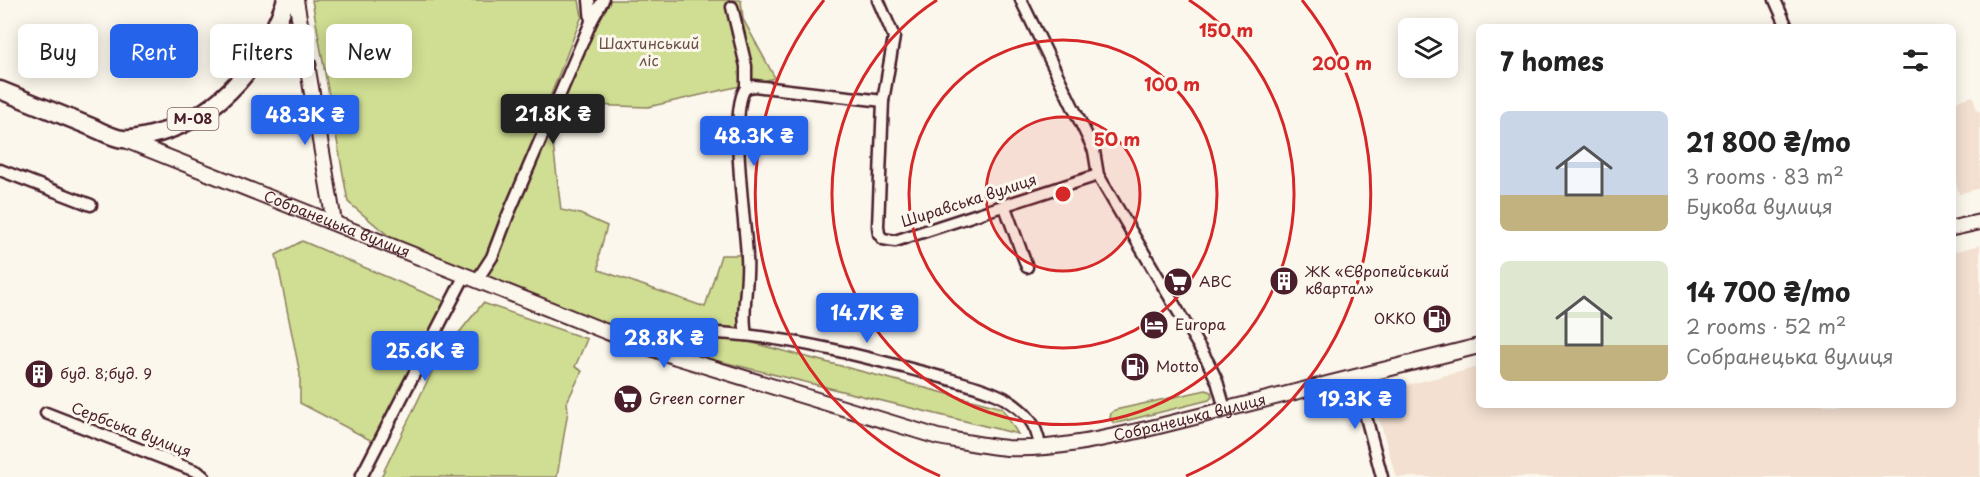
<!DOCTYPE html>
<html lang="en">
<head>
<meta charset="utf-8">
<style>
	:root { --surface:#fff; --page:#f6f6f6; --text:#222; --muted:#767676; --accent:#2563eb }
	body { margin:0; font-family:"Playpen Sans",sans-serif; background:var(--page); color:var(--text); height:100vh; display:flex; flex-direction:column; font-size:22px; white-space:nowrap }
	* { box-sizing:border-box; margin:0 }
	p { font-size:20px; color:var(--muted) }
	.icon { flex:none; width:33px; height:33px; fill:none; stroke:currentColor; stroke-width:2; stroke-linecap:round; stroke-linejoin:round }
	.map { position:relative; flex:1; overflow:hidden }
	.details { position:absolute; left:1476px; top:24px; width:480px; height:384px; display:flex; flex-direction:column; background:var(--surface); border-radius:9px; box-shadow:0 3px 15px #0003 }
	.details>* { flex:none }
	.top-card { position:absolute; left:18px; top:24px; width:570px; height:54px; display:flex; gap:12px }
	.buttons { position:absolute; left:1398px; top:18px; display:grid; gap:12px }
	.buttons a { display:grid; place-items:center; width:60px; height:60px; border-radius:9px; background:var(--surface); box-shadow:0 3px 15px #0003; font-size:30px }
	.price { position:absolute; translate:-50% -51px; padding:0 14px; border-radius:6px; background:var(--accent); color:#fff; font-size:20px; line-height:39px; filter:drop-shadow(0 2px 3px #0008) }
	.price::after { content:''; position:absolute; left:50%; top:36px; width:18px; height:14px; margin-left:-9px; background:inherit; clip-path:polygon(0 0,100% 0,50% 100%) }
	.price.current { background:#222; color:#fff }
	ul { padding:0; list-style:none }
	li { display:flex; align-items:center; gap:18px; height:150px; padding:0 24px }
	li span { display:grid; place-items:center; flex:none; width:168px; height:120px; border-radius:9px; color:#555 }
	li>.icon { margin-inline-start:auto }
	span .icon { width:72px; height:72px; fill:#fffc; stroke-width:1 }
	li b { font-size:26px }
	h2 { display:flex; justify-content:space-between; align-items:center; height:72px; padding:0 24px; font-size:26px }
	.pill { padding:0 21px; border-radius:9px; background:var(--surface); box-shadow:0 3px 15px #0003; font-size:21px; line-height:54px }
	.pill.current { background:var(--accent); color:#fff }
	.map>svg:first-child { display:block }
	.built { fill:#f3e0d1 }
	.green { fill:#cfde92; stroke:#8c7e5e; stroke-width:1.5 }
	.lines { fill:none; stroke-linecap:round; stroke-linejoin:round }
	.minor-casing { stroke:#4a1f2b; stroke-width:15 }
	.major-casing { stroke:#4a1f2b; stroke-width:18 }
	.highway-casing { stroke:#4a1f2b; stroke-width:21 }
	.minor { stroke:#fbf7ec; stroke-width:10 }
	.major { stroke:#fbf7ec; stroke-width:14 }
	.highway { stroke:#fbf7ec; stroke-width:16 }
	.ring { fill:none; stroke:#d62828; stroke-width:3 }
	.labels { text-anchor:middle; stroke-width:6; stroke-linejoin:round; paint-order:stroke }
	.shield { fill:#fbf7ec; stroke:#7f6065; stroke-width:1.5 }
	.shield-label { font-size:14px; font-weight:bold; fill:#4a1f2b }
	.park-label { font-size:15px; fill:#6b4f45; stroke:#fbf7ec }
	.street-label { font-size:15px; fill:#4a1f2b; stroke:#fbf7ec }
	.poi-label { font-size:15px; fill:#4a1f2b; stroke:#fbf7ec; text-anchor:start }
	.centre { fill:#d62828; stroke:#fbf7ec; stroke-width:3 }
	.ring-label { font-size:18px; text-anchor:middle; font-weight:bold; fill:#d62828; stroke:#fbf7ec; stroke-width:6; stroke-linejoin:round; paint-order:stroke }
</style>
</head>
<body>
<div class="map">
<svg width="1980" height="477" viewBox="0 0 1980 477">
	<rect width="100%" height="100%" fill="#fbf7ec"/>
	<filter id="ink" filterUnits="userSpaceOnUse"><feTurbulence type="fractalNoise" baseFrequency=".0167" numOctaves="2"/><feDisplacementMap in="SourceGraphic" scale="12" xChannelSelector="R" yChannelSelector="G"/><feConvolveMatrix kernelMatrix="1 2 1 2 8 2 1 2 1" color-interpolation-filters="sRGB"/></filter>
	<g filter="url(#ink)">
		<!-- built -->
		<g class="built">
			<path d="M1973 96 1977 111H1980V188L1959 194 1953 170V102Z"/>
			<path d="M1980 245V477H1396L1377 411 1405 404 1401 389 1403 386 1479 367V405H1953V252Z"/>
		</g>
		<!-- green -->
		<g class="green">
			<path d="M312 0H579L582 16 548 102 561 210 580 214 607 226 599 255V270L705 307 721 255H744L741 340 1002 408 1018 434 694 355 575 312 390 237 348 202Z"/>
			<path d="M600 0H741L743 19 775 78 648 107 555 104Z"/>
			<path d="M302 241 446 302 374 442 300 403V374L276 255Z"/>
			<path d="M483 303 587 339 575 367 582 371 567 402 568 411 557 477H381L438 359Z"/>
			<path d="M1206 390 1211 392 1212 397 1209 400 1117 423H1114L1110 419 1111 413 1115 410Z"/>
		</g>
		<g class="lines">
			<!-- minor casing -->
			<g class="minor-casing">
				<g id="minor">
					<path d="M878 0 894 37 883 101 878 226 879 234 883 239 895 241 1098 175"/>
					<path d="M1021 0 1090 142 1094 151 1098 175 1208 362 1217 381 1225 409"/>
					<path d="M1775 0 1787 27"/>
					<path d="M732 7 746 66V88C728 108 746 226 747 257 749 284 741 309 746 335"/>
					<path d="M591 22 603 0"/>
					<path d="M746 88 754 86 883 101"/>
					<path d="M0 170 91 205"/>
					<path d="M1005 207 1027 267"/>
					<path d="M477 280 492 257 508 215 591 22 589 0"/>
					<path d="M676 357 680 344 687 334C702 331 717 333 732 334 799 339 865 357 930 374 954 381 981 386 1004 398 1025 411 1037 423 1040 447"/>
					<path d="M1355 376 1382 477"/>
					<path d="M46 413 198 472 204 477"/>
					<path d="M361 477 465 275"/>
				</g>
			</g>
			<!-- major casing -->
			<g class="major-casing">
				<g id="major">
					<path d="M296 0 334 222"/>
					<path id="s1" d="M125 140 607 332 676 357 938 437C961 441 984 446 1007 448 1057 450 1107 438 1155 427L1479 346"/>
					<path d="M1953 228 1980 222"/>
				</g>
			</g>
			<!-- highway casing -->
			<g class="highway-casing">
				<g id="highway">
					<path d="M255 63C275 43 288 50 307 65"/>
					<path d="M0 90C30 102 59 114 89 126 99 130 112 138 123 139 134 140 148 136 159 133 222 115 265 59 286 0"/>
				</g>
			</g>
			<!-- minor -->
			<use href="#minor" class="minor"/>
			<!-- major -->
			<use href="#major" class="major"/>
			<!-- highway -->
			<use href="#highway" class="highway"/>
		</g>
	</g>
	<!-- distance rings -->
	<circle cx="1063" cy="194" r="77" fill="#d62828" fill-opacity=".12"/>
	<g class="ring">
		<circle cx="1063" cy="194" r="77"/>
		<circle cx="1063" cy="194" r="154"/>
		<path d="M1189 0A231 231 0 1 1 937 0"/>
		<path d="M940 476A308 308 0 0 1 824 0M1302 0A308 308 0 0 1 1186 476"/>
	</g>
	<!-- icons -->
	<defs>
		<g id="building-disc" transform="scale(1.5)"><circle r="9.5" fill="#4a1f2b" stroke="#fbf7ec"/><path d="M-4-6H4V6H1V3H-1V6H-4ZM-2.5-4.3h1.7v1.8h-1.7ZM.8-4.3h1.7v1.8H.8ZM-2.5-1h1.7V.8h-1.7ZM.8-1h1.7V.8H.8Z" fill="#fff"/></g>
		<g id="supermarket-disc" transform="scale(1.5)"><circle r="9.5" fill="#4a1f2b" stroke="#fbf7ec"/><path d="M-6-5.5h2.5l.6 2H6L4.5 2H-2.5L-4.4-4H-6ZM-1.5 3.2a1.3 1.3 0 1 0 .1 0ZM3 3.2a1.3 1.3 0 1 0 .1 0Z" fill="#fff"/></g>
		<g id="fuel-disc" transform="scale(1.5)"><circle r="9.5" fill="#4a1f2b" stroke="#fbf7ec"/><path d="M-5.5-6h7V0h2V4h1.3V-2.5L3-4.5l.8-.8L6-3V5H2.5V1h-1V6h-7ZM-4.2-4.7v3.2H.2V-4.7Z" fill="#fff"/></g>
		<g id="hotel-disc" transform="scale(1.5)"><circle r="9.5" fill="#4a1f2b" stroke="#fbf7ec"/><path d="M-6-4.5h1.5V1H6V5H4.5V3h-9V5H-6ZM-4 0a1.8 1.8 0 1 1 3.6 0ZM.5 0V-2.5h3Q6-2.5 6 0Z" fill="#fff"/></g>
	</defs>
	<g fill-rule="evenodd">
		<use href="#building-disc" x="1284" y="281"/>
		<use href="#supermarket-disc" x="1178" y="282"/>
		<use href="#fuel-disc" x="1437" y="319"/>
		<use href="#hotel-disc" x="1154" y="325"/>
		<use href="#fuel-disc" x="1135" y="367"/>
		<use href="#building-disc" x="39" y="374"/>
		<use href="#supermarket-disc" x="628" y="399"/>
	</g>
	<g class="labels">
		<!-- shield labels -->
		<rect class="shield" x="167.5" y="108" width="51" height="22" rx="4.5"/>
		<g class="shield-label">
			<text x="193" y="124">М-08</text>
		</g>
		<!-- park labels -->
		<g class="park-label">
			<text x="649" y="49">Шахтинський<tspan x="649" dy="17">ліс</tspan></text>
		</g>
		<!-- street labels -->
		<g class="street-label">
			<text transform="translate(969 201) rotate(-18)" y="5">Ширавська вулиця</text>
			<text dy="5" stroke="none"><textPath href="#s1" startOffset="228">Собранецька вулиця</textPath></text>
			<text dy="5" stroke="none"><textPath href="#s1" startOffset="1122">Собранецька вулиця</textPath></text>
			<text transform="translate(131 430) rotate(21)" y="5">Сербська вулиця</text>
		</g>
		<!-- poi labels -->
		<g class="poi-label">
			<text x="1305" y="277">ЖК «Європейський<tspan x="1305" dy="17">квартал»</tspan></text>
			<text x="1199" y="287">ABC</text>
			<text x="1416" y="324" text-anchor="end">ОККО</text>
			<text x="1175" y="330">Europa</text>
			<text x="1156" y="372">Motto</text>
			<text x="60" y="379">буд. 8;буд. 9</text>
			<text x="649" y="404">Green corner</text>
		</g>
	</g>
	<circle cx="1063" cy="194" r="9" class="centre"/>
	<g class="ring-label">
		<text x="1226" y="37">150 m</text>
		<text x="1342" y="70">200 m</text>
		<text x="1172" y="91">100 m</text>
		<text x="1117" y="146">50 m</text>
	</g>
</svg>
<div class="buttons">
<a><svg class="icon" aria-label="layers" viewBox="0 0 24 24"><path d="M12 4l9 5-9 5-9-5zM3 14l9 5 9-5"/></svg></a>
</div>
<b class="price current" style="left:553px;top:145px">21.8K ₴</b>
<b class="price" style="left:305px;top:146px">48.3K ₴</b>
<b class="price" style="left:754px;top:167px">48.3K ₴</b>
<b class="price" style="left:867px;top:344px">14.7K ₴</b>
<b class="price" style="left:664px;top:369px">28.8K ₴</b>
<b class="price" style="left:425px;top:382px">25.6K ₴</b>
<b class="price" style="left:1355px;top:430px">19.3K ₴</b>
<div class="top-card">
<a class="pill">Buy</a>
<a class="pill current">Rent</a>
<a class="pill">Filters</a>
<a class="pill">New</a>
</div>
<section class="details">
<h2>7 homes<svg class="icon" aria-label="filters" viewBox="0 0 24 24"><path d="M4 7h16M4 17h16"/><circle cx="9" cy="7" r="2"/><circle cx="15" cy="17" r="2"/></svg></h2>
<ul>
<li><span style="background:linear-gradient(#c9d6e8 70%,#c2b280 0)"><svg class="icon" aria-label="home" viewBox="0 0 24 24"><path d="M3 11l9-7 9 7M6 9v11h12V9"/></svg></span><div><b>21 800 ₴/mo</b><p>3 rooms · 83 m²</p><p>Букова вулиця</p></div></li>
<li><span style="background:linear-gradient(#dfe7d0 70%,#c2b280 0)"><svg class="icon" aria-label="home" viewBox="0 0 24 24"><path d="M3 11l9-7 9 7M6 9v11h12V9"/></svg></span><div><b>14 700 ₴/mo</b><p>2 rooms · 52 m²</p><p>Собранецька вулиця</p></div></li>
</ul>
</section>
</div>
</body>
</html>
